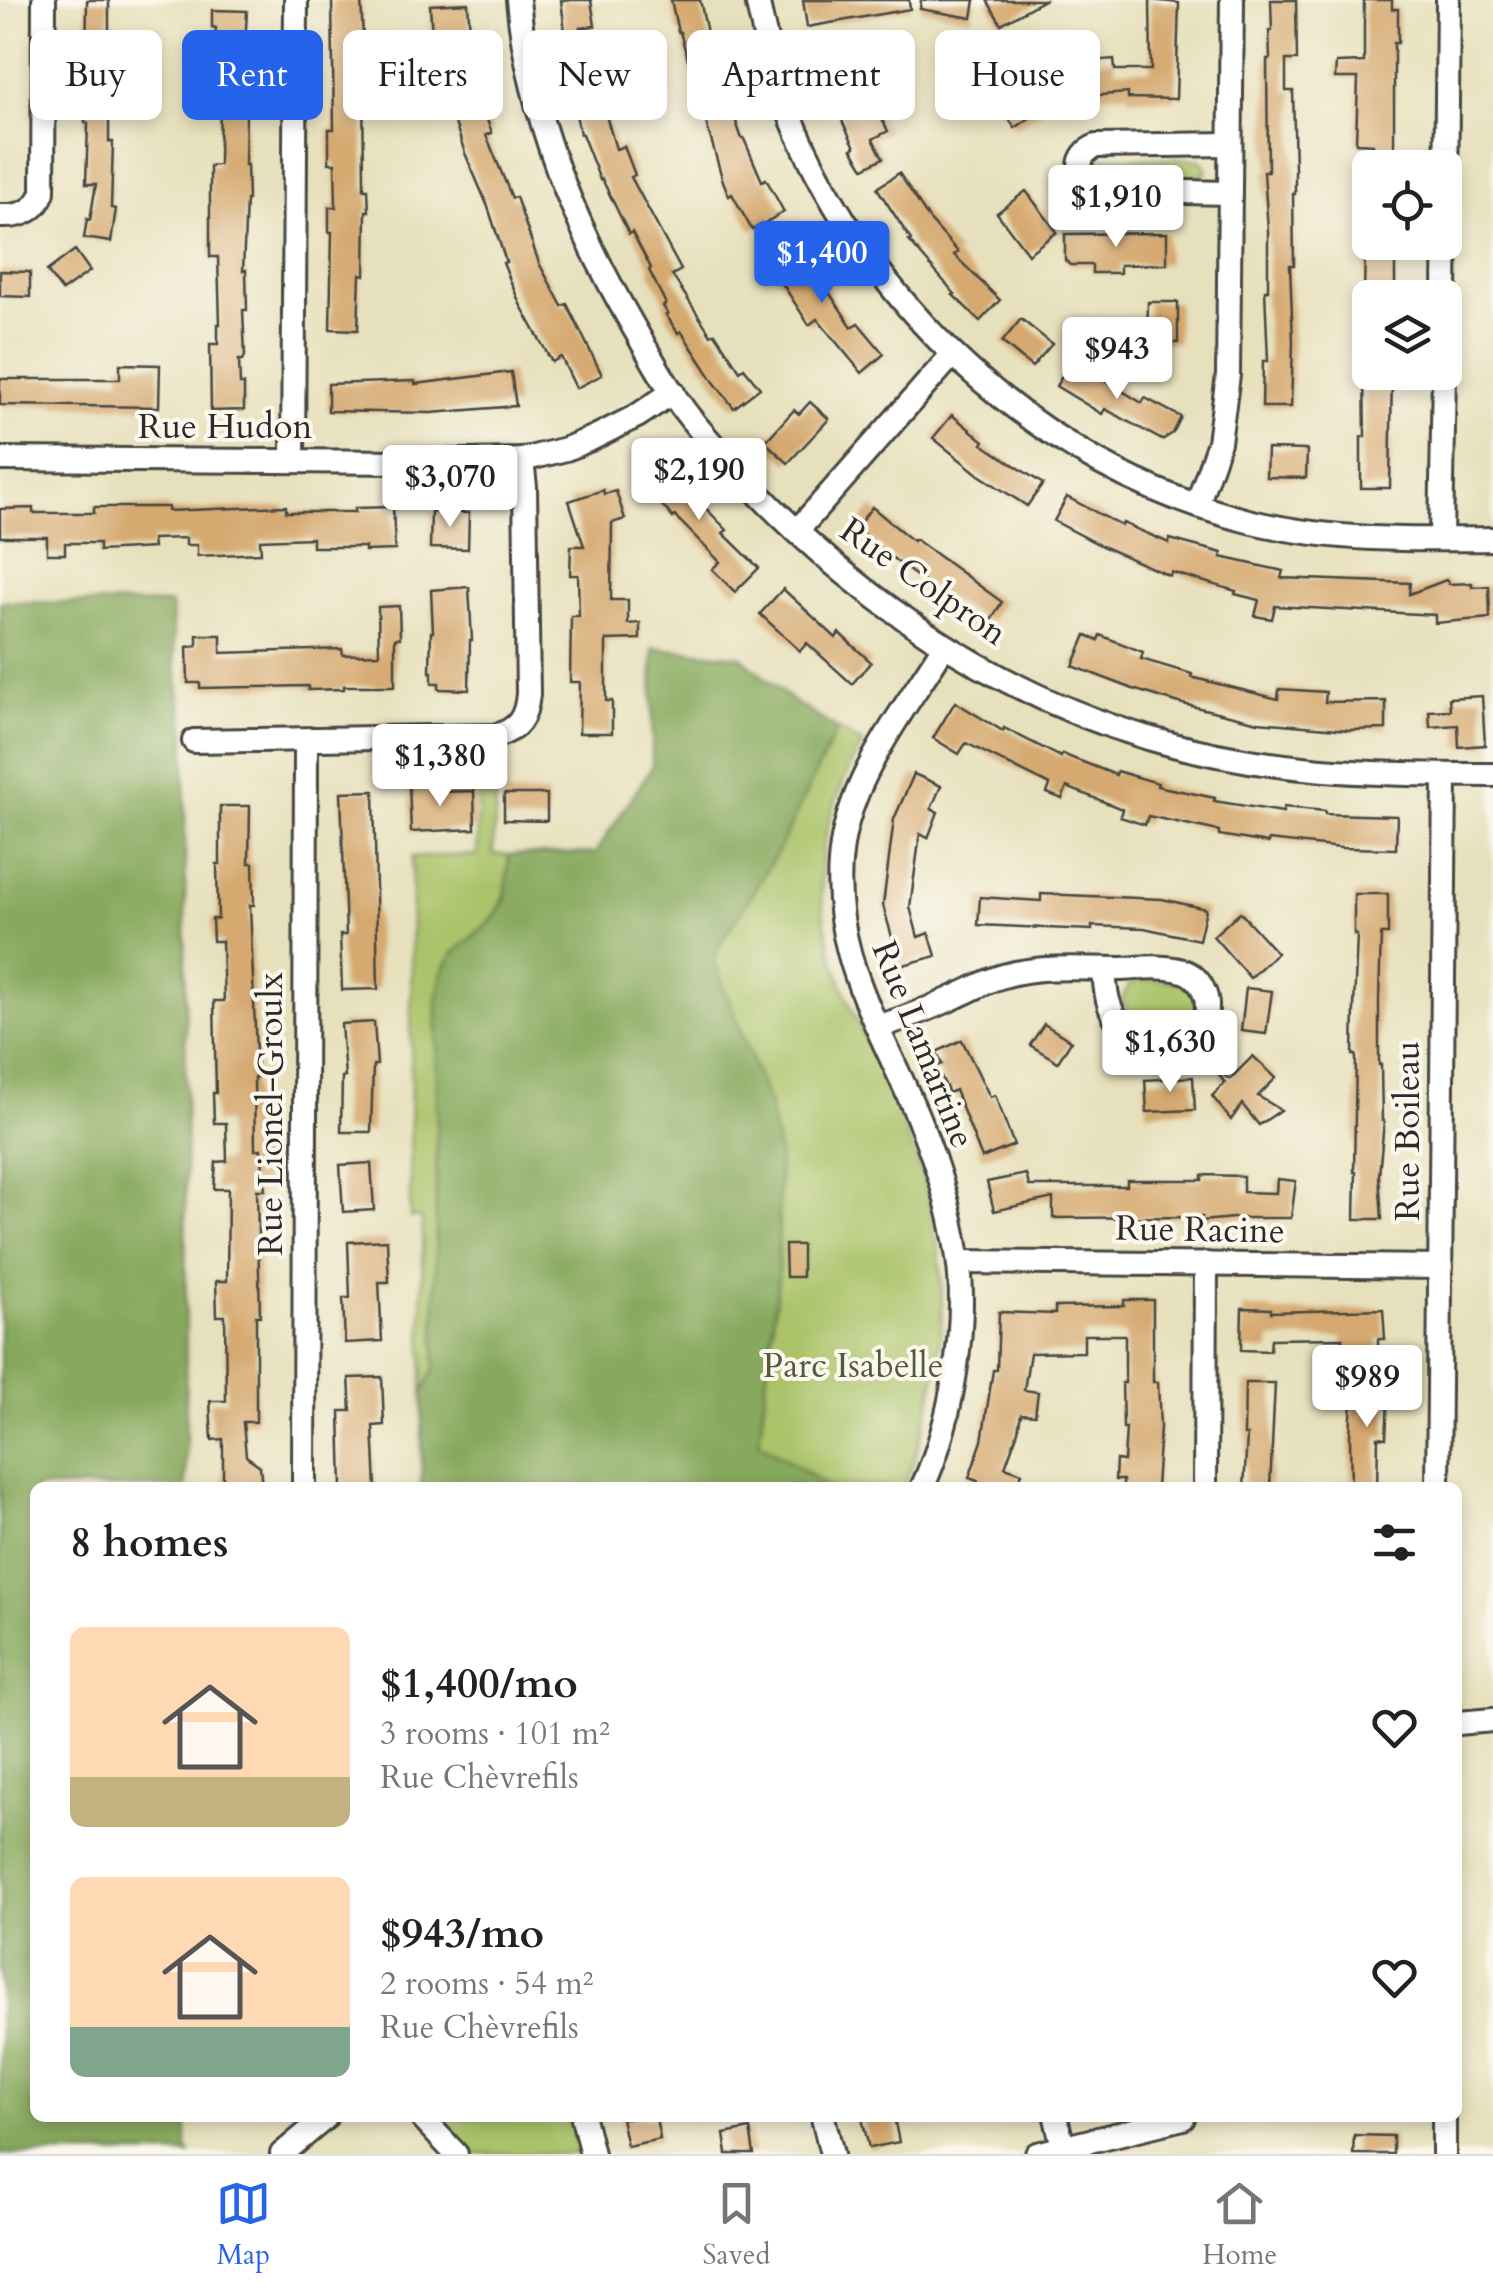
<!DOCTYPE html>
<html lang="en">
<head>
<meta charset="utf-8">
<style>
	:root { --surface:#fff; --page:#f6f6f6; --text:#222; --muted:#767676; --line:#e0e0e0; --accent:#2563eb }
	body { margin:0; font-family:Cardo,serif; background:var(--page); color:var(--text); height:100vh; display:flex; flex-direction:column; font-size:38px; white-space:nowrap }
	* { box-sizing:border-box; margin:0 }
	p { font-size:32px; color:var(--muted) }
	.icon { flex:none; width:55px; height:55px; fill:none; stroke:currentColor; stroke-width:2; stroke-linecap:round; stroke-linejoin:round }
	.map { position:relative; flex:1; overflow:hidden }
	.drawer { position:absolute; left:30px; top:1482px; width:1432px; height:640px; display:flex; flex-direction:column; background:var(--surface); border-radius:15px; box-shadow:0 5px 15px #0003 }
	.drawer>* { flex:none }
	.hud { position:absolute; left:30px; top:30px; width:1435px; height:90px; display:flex; gap:20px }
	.fabs { position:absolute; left:1352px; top:150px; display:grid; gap:20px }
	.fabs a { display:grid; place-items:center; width:110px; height:110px; border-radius:15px; background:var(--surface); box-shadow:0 5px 15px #0003; font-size:50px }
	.price { position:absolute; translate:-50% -85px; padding:0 22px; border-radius:10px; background:#fff; color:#222; font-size:32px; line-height:65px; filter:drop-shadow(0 2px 5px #0008) }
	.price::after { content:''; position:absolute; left:50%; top:60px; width:30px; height:22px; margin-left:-15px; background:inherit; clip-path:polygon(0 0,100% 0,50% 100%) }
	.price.active { background:var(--accent); color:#fff }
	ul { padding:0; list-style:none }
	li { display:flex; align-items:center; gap:30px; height:250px; padding:0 40px }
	li span { display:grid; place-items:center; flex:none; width:280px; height:200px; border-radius:15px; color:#555 }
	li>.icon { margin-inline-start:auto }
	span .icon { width:120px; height:120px; fill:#fffc; stroke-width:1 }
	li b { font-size:42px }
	h2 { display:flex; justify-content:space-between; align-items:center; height:120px; padding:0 40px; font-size:42px }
	.tag { padding:0 35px; border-radius:15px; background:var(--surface); box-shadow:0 5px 15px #0003; font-size:35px; line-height:90px }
	.tag.active { background:var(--accent); color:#fff }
	.dock { display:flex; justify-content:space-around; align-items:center; height:140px; border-top:2px solid var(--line); background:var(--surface); font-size:28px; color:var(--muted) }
	.dock a { display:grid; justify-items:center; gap:5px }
	.dock .active { color:var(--accent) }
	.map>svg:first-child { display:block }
	.green { fill:#aac369; stroke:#6a774a; stroke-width:2.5 }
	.forest { fill:#87a95d; stroke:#596a44; stroke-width:2.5 }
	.building { fill:#d5a96f }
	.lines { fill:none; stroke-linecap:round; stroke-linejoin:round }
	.street-casing { stroke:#474641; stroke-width:28 }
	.street { stroke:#fff; stroke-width:22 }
	.labels { text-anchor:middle; stroke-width:8; stroke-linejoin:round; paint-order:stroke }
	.street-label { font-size:35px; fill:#2b2b2b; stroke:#fbf7ec }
	.park-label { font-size:35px; fill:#51593e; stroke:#fbf7ec }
</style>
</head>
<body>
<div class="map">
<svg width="1493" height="2154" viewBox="0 0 1493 2154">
	<rect width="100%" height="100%" fill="#fbf7ec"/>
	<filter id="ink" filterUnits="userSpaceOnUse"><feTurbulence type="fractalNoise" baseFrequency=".01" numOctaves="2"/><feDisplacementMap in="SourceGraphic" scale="20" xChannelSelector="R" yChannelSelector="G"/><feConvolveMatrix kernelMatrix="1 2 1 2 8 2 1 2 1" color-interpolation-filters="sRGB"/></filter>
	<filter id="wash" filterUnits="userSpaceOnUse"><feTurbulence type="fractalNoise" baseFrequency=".0048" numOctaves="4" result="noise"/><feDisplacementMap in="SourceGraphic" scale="40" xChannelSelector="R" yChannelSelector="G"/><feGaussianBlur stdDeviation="2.25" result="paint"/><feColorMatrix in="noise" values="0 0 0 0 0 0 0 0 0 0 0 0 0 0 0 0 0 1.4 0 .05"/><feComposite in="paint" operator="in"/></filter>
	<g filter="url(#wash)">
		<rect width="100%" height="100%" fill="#e7e0bc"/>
		<!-- green -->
		<g class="green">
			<path d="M1103 158 1194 159 1200 160 1207 169 1205 174 1195 177 1100 176 1094 170V164Z"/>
			<path d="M837 729 863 744C756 924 884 1030 928 1197 955 1300 941 1389 904 1487H829L759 1442 778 1278 779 1156 714 961 719 946 778 851Z"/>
			<path d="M498 762 493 854 509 855C508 894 506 911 473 935L435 1368 423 1392 422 1218H410L412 857 477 855 480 763Z"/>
			<path d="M1139 980C1151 981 1167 979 1179 982 1199 988 1203 1014 1186 1025 1162 1041 1129 1025 1122 999L1129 985Z"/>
			<path d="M439 2118H569L579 2154H474Z"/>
		</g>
		<!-- forest -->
		<g class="forest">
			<path d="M0 602 171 604 175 663 185 729V751L186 1487 35 1488V2118H187V2148L191 2154H0Z"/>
			<path d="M653 648 740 656 791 700 837 729 778 851 719 946 714 961 769 1105 779 1156 778 1278 759 1442 829 1487H421L423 1392 435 1368 437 1001 442 972 453 953 492 921 505 900 509 855 595 853 652 767Z"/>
		</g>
		<g id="blocks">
			<!-- building -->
			<g class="building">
				<path d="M87 0H109V142H113L111 208 116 209 111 242 84 238 87 219 90 220 96 184H86L88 123H85Z"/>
				<path d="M337 0H361L363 37 375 38 374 73H363L364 189H368L369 211H366L365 275 360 274 358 330 330 329 332 232H329V207H336L335 163H329V129H334L332 1Z"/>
				<path d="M561 0H591L595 26 580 28 616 149 624 146 635 175 631 177 681 270 672 275 711 335 715 333 740 371 744 368 760 388 734 408 714 382 681 331 678 333 666 315 668 314 663 306 666 304 649 270 651 268 632 232 629 234 602 179 600 180 582 134H580L573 100 558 51 567 48Z"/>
				<path d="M671 0H700L710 47 742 139H744L762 181 766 179 784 212 752 230 732 194 729 196 723 181 680 32H678Z"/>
				<path d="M803 0H909L910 9 807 27Z"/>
				<path d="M921 0H975L972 18 920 9Z"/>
				<path d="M987 0H1044L1001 24Z"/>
				<path d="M1150 0 1179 3 1176 99 1128 98V93L1059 98 1015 128 1001 107 1064 63 1114 59 1115 70H1151Z"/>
				<path d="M1271 0H1296L1297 60H1286V91H1293L1295 168V194H1293L1294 265H1290L1293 342 1291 407H1262L1263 361H1268L1265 290H1268V230L1264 172H1268L1267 59H1270L1269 31H1272Z"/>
				<path d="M1364 0H1392V9H1398V43H1394V157H1372L1373 144 1356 143 1358 78H1335L1336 63 1364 62Z"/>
				<path d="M468 3 471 49H473L480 101 492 133 486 135 512 198 516 197 539 263 562 306 567 304 602 375 576 388 561 357 552 362 520 304 503 263 506 262 488 207 465 153 451 111 453 110 444 35H432L430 5Z"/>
				<path d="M212 10 247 11 244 63H247L245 165H247L248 200H246L243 271 246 270 247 310H243L245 356 243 360H239L240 384H244V410L211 411 210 344H218V324H220L218 257H210V166L219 165 220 97H218V48H214L216 28 212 27Z"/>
				<path d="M1030 38 1032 44 988 66 984 49Z"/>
				<path d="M842 48 846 62 851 60 864 107 873 103 888 131 873 139 883 158 864 168 852 149 855 147 843 123 834 92 829 94 818 56Z"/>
				<path d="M899 173 929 219 958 252 954 255 1000 300 980 321 953 295 955 294 909 241 911 240 877 188Z"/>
				<path d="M1026 191 1057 232 1028 254 997 213Z"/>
				<path d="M1167 233V264L1120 265V273H1092V265H1070L1065 260V234Z"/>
				<path d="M795 241 852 327 858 323 884 354 862 373 817 319 809 325 767 260Z"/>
				<path d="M75 250 90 271 62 291 47 271Z"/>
				<path d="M1365 251H1395V292H1364Z"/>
				<path d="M0 271 30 272V297L0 296Z"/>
				<path d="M1148 302H1178V343L1147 342Z"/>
				<path d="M1021 319 1052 344 1032 367 1002 342Z"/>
				<path d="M1072 360 1142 403 1145 398 1181 417 1173 433 1162 440 1105 409 1102 414 1056 386Z"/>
				<path d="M120 364 160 365 159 407 0 405V379H120Z"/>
				<path d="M511 372 516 406 431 413 328 411V384L415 381V384Z"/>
				<path d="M1364 372H1392L1390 488H1361V437H1365Z"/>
				<path d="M810 402 829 419 788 463 765 442 794 410 799 414Z"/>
				<path d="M952 415 984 441 982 444 1043 484 1027 506 979 475 933 438Z"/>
				<path d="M1267 449 1307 450 1306 478 1266 477Z"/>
				<path d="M665 456 685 480 681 483 727 530 723 533 759 568 735 592 712 569 720 562 675 516 673 518 639 478Z"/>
				<path d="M603 490 604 494 616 491 625 519 612 523 611 600H628V624L640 623V639L606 640V701H612V733H579L580 682H570L571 616H579L578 575H570L571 546H584L569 501Z"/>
				<path d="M1067 497 1122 526 1123 523 1169 543 1170 539 1222 553 1221 557 1283 571 1281 578 1410 583 1409 594 1446 580 1449 584 1472 583V587L1489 586 1490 618 1435 623V615L1275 606 1272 619 1255 616 1259 600 1235 594 1236 591 1171 572 1170 576 1102 546 1054 521Z"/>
				<path d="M286 506V512H355V508L393 507 395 550 365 551V547H312V538L260 540 261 553 197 556V545H186V538L152 539 153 548 99 551V543H65V554H47V537H0V509L33 508V513H94V507H168V511Z"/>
				<path d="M872 507 913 541 915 539 1002 602 990 622 948 599 900 564 856 528Z"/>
				<path d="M431 512 469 513 468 549 430 548Z"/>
				<path d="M469 587 472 640H470L469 690 439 689V683H432V672H430L431 632H433L431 590Z"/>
				<path d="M783 589 836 638 839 633 871 662 852 684 807 643 800 651 760 614Z"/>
				<path d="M399 606 400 638H395V686H344V689L308 690V686L200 688V683H188L187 647 197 646V635H221V653L342 649 343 655 379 654 378 607Z"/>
				<path d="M1086 635 1098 640 1100 635 1143 652 1141 659 1192 674 1191 677 1278 699 1279 689 1326 692 1325 702 1386 701V729L1349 730 1258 722 1183 704 1133 689 1073 666Z"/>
				<path d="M1482 696 1485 745 1459 747 1458 725 1430 727 1429 711 1450 710 1449 698Z"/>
				<path d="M955 702 1003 731 1004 728 1061 757 1062 754 1116 775 1117 771 1158 783 1157 786 1215 798 1214 801 1283 812 1284 807 1325 811V814L1397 816 1396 849 1341 848 1269 840 1268 843 1219 835V831L1148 816 1145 825 1120 817 1122 809 1067 787 1062 799 1047 793 1050 785 966 743 959 754 933 738Z"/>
				<path d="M914 774 941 786 931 809 938 812 928 838 920 834 910 907 918 937 929 933 936 956 900 966 883 905 894 819Z"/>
				<path d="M438 782 439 792 474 791 475 829 411 832 409 784Z"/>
				<path d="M374 791 378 989 342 990 340 935H346L341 792Z"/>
				<path d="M504 794H547V821L504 820Z"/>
				<path d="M220 806H250L249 863H253L254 905H250L257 1077H254L255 1150 261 1149 265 1190H257L260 1316H256V1422H243L246 1456 260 1466 262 1488H223V1439L212 1440 210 1401H226L225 1316H217L216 1281H227L228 1189H214L216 1162 227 1161 226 1123H214L213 1093H216L214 1001H224L222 941H213L212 919H218L217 864H220Z"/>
				<path d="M1041 894 1162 899 1206 909 1199 940 1144 928 1092 926V930L978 925 980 897 1041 901Z"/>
				<path d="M1354 894H1388V934H1381L1379 1000V1065H1381L1382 1121H1384L1379 1176 1382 1219H1355L1356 1172H1354L1356 1055H1353L1354 1007 1357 935H1354Z"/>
				<path d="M1240 912 1277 953 1250 978 1213 936Z"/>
				<path d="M1246 988 1272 991 1266 1034 1241 1031Z"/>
				<path d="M374 1022 377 1065H373L371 1132H341L342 1077H345L341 1024Z"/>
				<path d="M1044 1024 1071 1041 1058 1062 1030 1045Z"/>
				<path d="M962 1040 990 1097 995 1095 1014 1145 982 1158 955 1090 949 1093 936 1066 942 1064 936 1052Z"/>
				<path d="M1253 1056 1276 1078 1258 1096 1281 1110 1259 1125 1242 1104 1231 1120 1212 1096 1225 1083 1219 1075 1220 1073 1230 1079Z"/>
				<path d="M1193 1077 1195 1110 1147 1112 1145 1080Z"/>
				<path d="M371 1163 374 1210 343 1212 340 1165Z"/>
				<path d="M1026 1174 1029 1186H1127V1180H1202V1175L1243 1176V1192L1276 1193 1277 1179 1296 1181 1291 1218H1233L1201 1221 1202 1217 1053 1218V1198L994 1211 987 1182Z"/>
				<path d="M387 1240 389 1282H379L382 1341 345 1343 343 1298H350L348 1242Z"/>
				<path d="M785 1245H802V1277H786Z"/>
				<path d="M1124 1300H1153V1382H1158L1160 1427 1156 1488H1123V1480H1115L1116 1460 1124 1461 1126 1428H1123L1122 1383H1125V1335H1084V1352L1030 1353 1024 1390 1038 1392 1035 1415 1021 1414 1018 1431 1005 1467 1022 1473 1017 1488H974L978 1481 969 1478 982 1441 993 1370H997L999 1312 1055 1314V1307L1124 1306Z"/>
				<path d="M1242 1308 1271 1309V1312L1383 1309 1385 1339H1378V1349L1343 1351 1342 1338 1271 1339 1270 1351 1241 1350Z"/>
				<path d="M382 1377 384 1425 373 1426 376 1487 342 1488 340 1411H351L349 1378Z"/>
				<path d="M1353 1379 1389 1381 1386 1438 1378 1437 1377 1488H1351L1350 1436Z"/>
				<path d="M1245 1383H1275L1270 1488H1244L1247 1435H1244Z"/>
				<path d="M621 2118H656L660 2139 627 2146Z"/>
				<path d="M862 2118H894L899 2142 869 2148Z"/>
				<path d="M750 2129 754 2154H727L724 2134Z"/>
				<path d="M1354 2135 1393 2136V2154H1353Z"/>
			</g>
		</g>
	</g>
	<g filter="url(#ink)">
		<use href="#blocks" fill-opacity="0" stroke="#474641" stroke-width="2.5"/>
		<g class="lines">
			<!-- street casing -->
			<g class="street-casing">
				<g id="street">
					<path d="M518 0C529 117 575 225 633 326 649 354 665 384 684 410 704 437 727 460 749 484 858 599 996 693 1148 738 1267 773 1370 775 1493 775"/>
					<path d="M757 0C764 32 771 65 782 95 859 301 1037 469 1252 522 1331 541 1412 540 1493 539"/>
					<path d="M1229 193 1094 190C1075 178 1075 154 1096 146L1230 144"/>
					<path d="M0 216C20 217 36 212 43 192L44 0"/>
					<path d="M1445 298 1448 0"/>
					<path d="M0 459 406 462 522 460 566 449 593 438 637 416 673 392"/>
					<path d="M293 461 296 0"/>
					<path d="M1197 505 1219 442 1228 375 1232 0"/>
					<path d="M797 531 952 355"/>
					<path d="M1441 538 1444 372"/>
					<path d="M194 741 495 736C518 730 526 718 528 694L525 487 522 460"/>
					<path d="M878 1027C905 1018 932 1008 957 996 974 989 989 979 1007 975 1044 965 1084 969 1122 969 1141 968 1165 965 1183 971 1201 977 1210 998 1206 1015 1198 1051 1143 1047 1122 1026 1107 1011 1105 989 1104 969"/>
					<path d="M959 1262 1441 1267"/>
					<path d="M304 1488 306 741"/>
					<path d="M922 1488C951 1426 968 1326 958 1258 950 1200 931 1145 907 1092 869 1008 826 935 843 839 856 770 908 704 944 646"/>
					<path d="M1205 1488 1206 1264"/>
					<path d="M1438 1488 1445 776"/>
					<path d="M1458 1723 1493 1720"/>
					<path d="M422 2118 456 2154"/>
					<path d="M583 2118 592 2154"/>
					<path d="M823 2118 832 2154"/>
					<path d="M1056 2118 1063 2147"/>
					<path d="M1444 2118V2154"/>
					<path d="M282 2154 325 2118"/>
					<path d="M1037 2154 1183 2118"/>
				</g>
			</g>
			<!-- street -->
			<use href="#street" class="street"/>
		</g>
	</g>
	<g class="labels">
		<!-- street labels -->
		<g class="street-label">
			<text x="225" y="438">Rue Hudon</text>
			<text transform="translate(924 581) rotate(35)" y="12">Rue Colpron</text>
			<text transform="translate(924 1044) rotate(68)" y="12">Rue Lamartine</text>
			<text transform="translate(270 1114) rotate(-90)" y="12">Rue Lionel-Groulx</text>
			<text transform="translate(1407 1131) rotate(-90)" y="12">Rue Boileau</text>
			<text transform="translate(1200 1229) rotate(1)" y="12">Rue Racine</text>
		</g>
		<!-- park labels -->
		<g class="park-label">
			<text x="853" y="1377">Parc Isabelle</text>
		</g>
	</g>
</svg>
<div class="fabs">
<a><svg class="icon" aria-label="locate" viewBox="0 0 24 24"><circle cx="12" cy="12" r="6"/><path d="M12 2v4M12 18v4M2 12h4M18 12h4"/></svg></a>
<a><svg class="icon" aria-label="layers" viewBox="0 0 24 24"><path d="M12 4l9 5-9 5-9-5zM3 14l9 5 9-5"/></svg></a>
</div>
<b class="price" style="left:1116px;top:250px">$1,910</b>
<b class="price active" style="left:822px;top:306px">$1,400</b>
<b class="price" style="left:1117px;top:402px">$943</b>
<b class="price" style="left:699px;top:523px">$2,190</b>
<b class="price" style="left:450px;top:530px">$3,070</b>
<b class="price" style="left:440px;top:809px">$1,380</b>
<b class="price" style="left:1170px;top:1095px">$1,630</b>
<b class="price" style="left:1367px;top:1430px">$989</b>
<div class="hud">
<a class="tag">Buy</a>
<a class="tag active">Rent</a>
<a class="tag">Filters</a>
<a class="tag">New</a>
<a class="tag">Apartment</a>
<a class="tag">House</a>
</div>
<section class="drawer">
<h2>8 homes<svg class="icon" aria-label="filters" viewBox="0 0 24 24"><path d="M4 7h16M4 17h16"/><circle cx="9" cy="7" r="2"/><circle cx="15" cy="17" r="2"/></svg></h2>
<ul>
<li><span style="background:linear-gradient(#ffd9b3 75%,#c2b280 0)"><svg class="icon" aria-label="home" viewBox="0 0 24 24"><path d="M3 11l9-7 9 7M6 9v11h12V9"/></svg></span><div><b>$1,400/mo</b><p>3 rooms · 101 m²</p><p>Rue Chèvrefils</p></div><svg class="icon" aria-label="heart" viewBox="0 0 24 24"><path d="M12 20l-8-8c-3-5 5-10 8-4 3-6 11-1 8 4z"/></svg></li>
<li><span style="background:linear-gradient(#ffd9b3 75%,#7fa58c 0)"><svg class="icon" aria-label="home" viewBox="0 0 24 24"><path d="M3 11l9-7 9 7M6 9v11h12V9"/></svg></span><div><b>$943/mo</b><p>2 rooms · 54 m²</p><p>Rue Chèvrefils</p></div><svg class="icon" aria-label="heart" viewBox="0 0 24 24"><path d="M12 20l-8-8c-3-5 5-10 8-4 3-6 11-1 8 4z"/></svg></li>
</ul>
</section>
</div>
<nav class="dock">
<a class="active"><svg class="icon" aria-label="map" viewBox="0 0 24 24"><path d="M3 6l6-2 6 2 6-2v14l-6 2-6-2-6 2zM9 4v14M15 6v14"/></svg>Map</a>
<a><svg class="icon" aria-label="saved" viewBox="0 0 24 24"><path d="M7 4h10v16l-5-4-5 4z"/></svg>Saved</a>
<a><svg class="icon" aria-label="home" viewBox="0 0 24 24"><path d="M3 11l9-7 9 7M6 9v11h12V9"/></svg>Home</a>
</nav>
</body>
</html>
